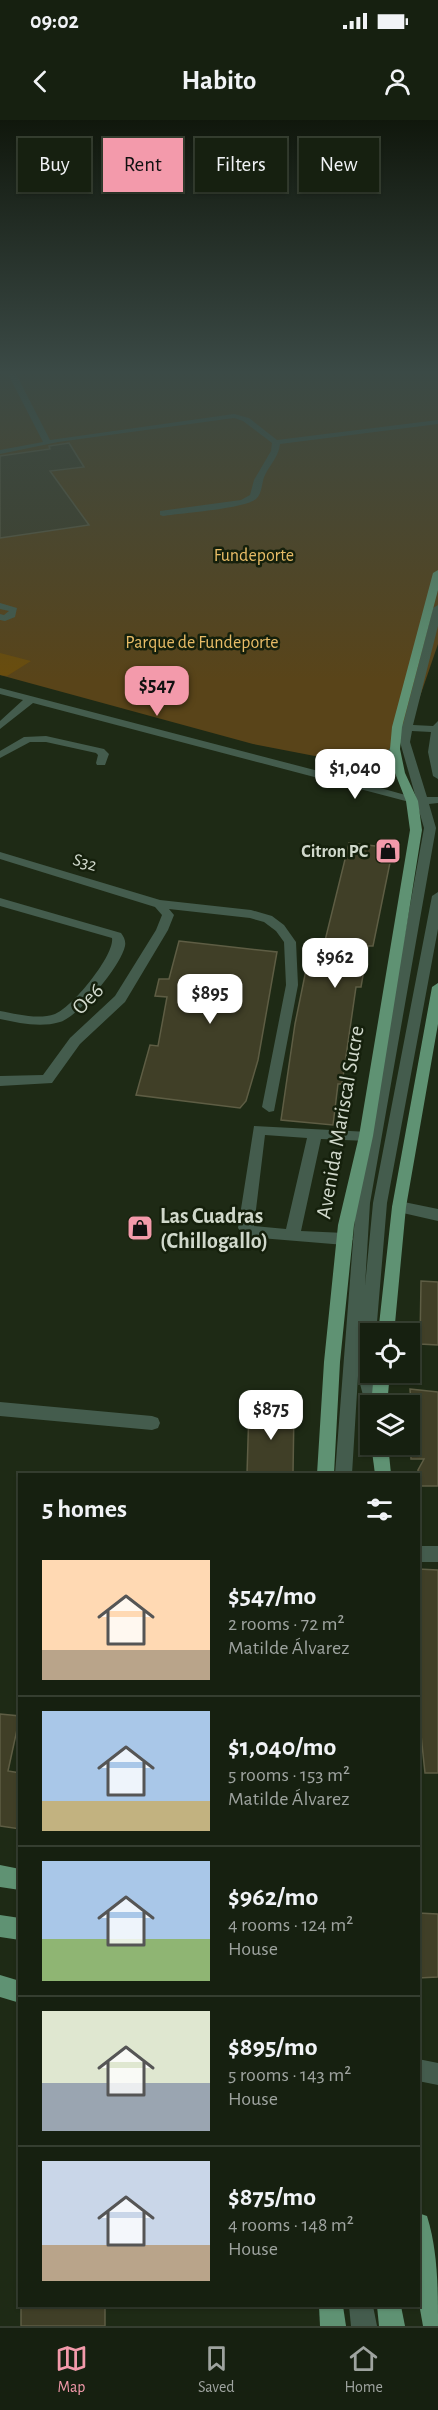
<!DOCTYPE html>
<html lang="en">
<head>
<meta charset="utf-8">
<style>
	:root { --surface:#162010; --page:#1f2819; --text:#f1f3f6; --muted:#9ea39f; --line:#353e30; --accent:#f39aab }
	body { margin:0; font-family:"Alegreya Sans",sans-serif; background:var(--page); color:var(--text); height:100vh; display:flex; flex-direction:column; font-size:22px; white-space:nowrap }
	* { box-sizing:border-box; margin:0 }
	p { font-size:20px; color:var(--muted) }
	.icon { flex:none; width:33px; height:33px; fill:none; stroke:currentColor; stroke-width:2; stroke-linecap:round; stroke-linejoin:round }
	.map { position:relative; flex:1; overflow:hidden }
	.drawer { position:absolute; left:18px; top:1353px; width:402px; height:834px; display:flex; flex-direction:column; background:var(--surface); border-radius:0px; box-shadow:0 2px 4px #0004,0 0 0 2px var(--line) }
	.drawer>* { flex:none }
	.top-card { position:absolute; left:18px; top:18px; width:402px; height:54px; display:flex; gap:12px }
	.tools { position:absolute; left:360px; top:1203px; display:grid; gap:12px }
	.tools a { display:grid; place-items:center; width:60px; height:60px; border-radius:0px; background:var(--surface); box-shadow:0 2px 4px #0004,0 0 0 2px var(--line); font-size:30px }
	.price { position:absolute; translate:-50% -51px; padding:0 14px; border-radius:12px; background:#fff; color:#222; font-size:20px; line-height:39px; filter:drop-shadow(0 2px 3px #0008) }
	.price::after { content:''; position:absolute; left:50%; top:36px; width:18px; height:14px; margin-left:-9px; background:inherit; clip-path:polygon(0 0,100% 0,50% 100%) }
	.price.current { background:var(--accent); color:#111 }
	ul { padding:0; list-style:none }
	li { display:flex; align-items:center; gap:18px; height:150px; padding:0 24px }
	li+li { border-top:2px solid var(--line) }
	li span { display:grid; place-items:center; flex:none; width:168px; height:120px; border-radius:0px; color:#555 }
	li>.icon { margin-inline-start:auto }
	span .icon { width:72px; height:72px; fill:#fffc; stroke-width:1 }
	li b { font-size:26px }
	h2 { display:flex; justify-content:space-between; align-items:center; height:72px; padding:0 24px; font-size:26px }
	.chip { padding:0 21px; border-radius:0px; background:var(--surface); box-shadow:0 2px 4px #0004,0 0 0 2px var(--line); font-size:21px; line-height:54px }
	.chip.current { background:var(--accent); color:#111 }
	.status { display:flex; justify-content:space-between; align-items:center; height:42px; padding:0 30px; background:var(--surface); direction:ltr }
	.status svg { height:16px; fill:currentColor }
	header { display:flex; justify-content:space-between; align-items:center; height:78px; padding:0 24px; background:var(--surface); font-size:27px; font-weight:700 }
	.dock { display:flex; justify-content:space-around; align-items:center; height:84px; border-top:2px solid var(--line); background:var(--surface); font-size:16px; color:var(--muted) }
	.dock a { display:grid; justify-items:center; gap:3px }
	.dock .current { color:var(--accent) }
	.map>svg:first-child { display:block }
	.green { fill:#594419 }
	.forest { fill:#6a4d0d }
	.building { fill:#403f27; stroke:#5e5d44; stroke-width:1.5 }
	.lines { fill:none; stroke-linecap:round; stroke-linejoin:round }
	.minor { fill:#445c4d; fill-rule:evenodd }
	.major { fill:#5f9273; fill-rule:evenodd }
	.labels { text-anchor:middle; stroke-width:5; stroke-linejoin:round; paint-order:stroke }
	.far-park-label { font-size:18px; fill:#e8bc67; stroke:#15200c }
	.far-poi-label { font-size:18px; font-weight:bold; fill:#d0d8cb; stroke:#15200c; text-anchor:end }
	.far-street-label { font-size:18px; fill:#d0d8cb; stroke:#15200c }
	.street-label { font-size:22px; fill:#d0d8cb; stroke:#15200c }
	.poi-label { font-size:22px; font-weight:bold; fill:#d0d8cb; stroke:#15200c; text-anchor:start }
</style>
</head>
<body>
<div class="status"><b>09:02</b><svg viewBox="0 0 49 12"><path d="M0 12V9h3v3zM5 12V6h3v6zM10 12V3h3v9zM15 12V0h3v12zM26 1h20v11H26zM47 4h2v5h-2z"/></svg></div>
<header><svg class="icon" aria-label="back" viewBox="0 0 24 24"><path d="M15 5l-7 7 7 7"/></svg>Habito<svg class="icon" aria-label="person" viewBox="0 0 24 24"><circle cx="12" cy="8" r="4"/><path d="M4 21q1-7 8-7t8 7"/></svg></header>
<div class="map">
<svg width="438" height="2206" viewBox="0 0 438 2206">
	<rect width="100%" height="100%" fill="#1e2a15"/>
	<!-- green -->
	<path class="green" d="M0 251H438V524L415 591 397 624 381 639 351 643 253 624 0 555Z"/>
	<!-- forest -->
	<path class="forest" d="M0 533 31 541 7 556 0 555Z"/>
	<!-- building -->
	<g class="building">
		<path d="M69 323 84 347 50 351 89 405 0 418V336L50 329 49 326Z"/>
		<path d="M349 723 393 728 373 826H368L361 867H356L342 964H338L333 1005 281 1000 295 904 308 840 320 841Z"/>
		<path d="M179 821 277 832 258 940 246 981 240 988 136 975 150 925 158 926 167 877 155 876 159 859H169Z"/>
		<path d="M421 1161 438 1162V1225L420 1224Z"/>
		<path d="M410 1269 438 1272V1366H418V1350L424 1339H411L410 1314H413Z"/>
		<path d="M249 1288 294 1289 293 1354H247Z"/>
		<path d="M418 1449 438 1450V1653H425L418 1586Z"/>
		<path d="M0 1594 20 1596 8 1651 20 1653V1709L0 1706Z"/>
		<path d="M418 1793 438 1794V1857L418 1858Z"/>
		<rect x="21" y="2186" width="84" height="20"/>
	</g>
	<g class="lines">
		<!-- minor -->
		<g class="minor">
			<path d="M12 252 16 254 50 320 234 294 249 298 277 320 438 300V304L280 324C279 335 271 344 266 353 261 361 263 373 256 379 244 389 181 393 163 396L160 395V391L241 380 250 375 254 360 271 331 272 323 243 301 234 298 58 322 0 334V330L43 322 8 254Z"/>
			<path d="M0 483 17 488 15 497 5 501 0 500V494L4 495 9 491 0 489Z"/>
			<path d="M438 485V506L413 605 433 606 438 601V659L433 656 428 632 431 612 412 611 410 622 427 677H438V683L429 684 436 708 370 1083 365 1166 373 1083 432 776 438 772V809L387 1083 376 1214H370V1252H374L381 1286H370V1292L367 1291 358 1256 352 1354H335L356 1083 367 1021 321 1019 301 1111 345 1113 350 1115 353 1119 350 1123 345 1125 249 1117 244 1115 238 1108 254 1006 369 1012 424 708 417 684 33 583 0 609V601L23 580 0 574V568L326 653C331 649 337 650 344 650 364 649 379 642 391 627H399L400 629C385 650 363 656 338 656L416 678 400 622 401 610 394 607 403 604 433 488ZM265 1015 307 1018 286 1109 254 1106Z"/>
			<path d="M46 616 104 629 109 634 105 645H97L96 643 98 635 96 633 46 622H30L0 638V631L24 617Z"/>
			<path d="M0 732 160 780 251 790 272 796 284 805 296 822 298 865 274 991 269 992 262 987 286 865 284 822 276 811 264 802 250 798 169 789 174 795 168 810 125 882 80 924 52 963 0 966V956L43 955 70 918 115 876 156 810 162 795 155 787 0 739Z"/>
			<path d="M0 778 121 813C124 817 126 821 125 826 121 846 78 897 60 902 40 908 20 903 0 899V891C17 894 38 900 55 894 72 888 115 835 112 818L0 786Z"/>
			<path d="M399 1081 438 1089V1101L394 1091 392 1087 394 1083Z"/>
			<path d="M0 1282 152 1296 158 1298 160 1303 158 1308 152 1310 0 1296Z"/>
			<rect x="418" y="1426" width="20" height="16"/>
			<path d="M418 1939 438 1943V1965L418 1961Z"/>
			<path d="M349 2186H373L377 2206H351Z"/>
		</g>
		<!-- major -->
		<g class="major">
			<path d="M438 450V470L402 607 400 629 405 653 418 681 422 710 373 1016 354 1105 340 1242 334 1354H317L324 1242 338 1105 359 1016 410 710 406 681 395 653 390 629 392 607 433 453Z"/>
			<path d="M438 863V904L406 1087 394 1214H378L392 1087 432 867Z"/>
			<path d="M374 1252H390L387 1286H371Z"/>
			<path d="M371 1324H388L391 1354H375Z"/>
			<path d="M0 1745 20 1749V1770L0 1767Z"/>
			<path d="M0 1795 20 1798V1820L0 1817Z"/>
			<path d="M0 1855 20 1861V1883L0 1877Z"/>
			<path d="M418 2093 427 2096C438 2131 438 2170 438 2206H423L418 2178Z"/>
			<path d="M319 2186H343L346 2206H320Z"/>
			<path d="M377 2186H401L405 2206H379Z"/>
		</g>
	</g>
	<!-- sky -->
	<linearGradient id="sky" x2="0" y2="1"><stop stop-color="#10170c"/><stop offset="0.45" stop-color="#3b4a46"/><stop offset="1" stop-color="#3b4a46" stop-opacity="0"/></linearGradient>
	<rect width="438" height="560" fill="url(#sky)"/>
	<!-- icons -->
	<defs>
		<g id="shop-square" transform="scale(1.35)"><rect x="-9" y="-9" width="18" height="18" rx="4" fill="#f39aab" stroke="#15200c"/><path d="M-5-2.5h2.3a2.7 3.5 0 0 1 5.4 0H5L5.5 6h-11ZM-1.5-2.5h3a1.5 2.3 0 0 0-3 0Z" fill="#111"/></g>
	</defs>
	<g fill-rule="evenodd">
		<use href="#shop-square" x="388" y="731"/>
		<use href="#shop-square" x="140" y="1108"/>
	</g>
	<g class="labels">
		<!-- far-park labels -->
		<g class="far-park-label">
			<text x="254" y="441">Fundeporte</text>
			<text x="202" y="528">Parque de Fundeporte</text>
		</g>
		<!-- far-poi labels -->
		<g class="far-poi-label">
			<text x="368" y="737">Citron PC</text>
		</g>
		<!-- far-street labels -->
		<g class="far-street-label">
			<text transform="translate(85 742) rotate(17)" y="6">S32</text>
		</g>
		<!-- street labels -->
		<g class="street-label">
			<text transform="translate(87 878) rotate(-45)" y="8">Oe6</text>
			<text transform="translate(339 1002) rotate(-80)" y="8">Avenida Mariscal Sucre</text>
		</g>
		<!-- poi labels -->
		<g class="poi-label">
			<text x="160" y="1103">Las Cuadras<tspan x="160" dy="25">(Chillogallo)</tspan></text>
		</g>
	</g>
</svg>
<div class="tools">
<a><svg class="icon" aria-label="locate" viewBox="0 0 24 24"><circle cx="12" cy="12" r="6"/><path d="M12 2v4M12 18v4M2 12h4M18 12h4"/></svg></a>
<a><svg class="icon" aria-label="layers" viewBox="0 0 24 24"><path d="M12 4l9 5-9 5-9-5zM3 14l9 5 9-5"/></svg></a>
</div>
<b class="price current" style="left:157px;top:597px">$547</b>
<b class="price" style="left:355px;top:680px">$1,040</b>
<b class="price" style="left:335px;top:869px">$962</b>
<b class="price" style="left:210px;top:905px">$895</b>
<b class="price" style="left:271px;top:1321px">$875</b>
<div class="top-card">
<a class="chip">Buy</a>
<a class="chip current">Rent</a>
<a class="chip">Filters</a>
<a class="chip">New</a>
</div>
<section class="drawer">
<h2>5 homes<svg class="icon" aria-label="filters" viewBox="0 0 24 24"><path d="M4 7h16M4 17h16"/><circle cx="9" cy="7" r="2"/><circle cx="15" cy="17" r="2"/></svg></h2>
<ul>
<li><span style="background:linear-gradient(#ffd9b3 75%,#b9a48a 0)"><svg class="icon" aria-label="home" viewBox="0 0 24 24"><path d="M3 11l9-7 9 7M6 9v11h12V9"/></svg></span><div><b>$547/mo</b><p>2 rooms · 72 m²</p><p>Matilde Álvarez</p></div></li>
<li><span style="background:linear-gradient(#a9c7e8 75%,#c2b280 0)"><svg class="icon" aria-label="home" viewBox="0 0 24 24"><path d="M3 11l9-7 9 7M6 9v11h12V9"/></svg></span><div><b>$1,040/mo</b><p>5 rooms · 153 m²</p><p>Matilde Álvarez</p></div></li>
<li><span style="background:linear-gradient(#a9c7e8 65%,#8fb573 0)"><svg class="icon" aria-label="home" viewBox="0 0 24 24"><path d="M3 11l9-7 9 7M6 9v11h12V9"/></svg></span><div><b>$962/mo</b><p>4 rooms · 124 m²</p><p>House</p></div></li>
<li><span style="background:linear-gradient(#dfe7d0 60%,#9aa5b1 0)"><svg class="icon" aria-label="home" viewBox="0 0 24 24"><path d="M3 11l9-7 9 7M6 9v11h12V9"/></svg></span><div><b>$895/mo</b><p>5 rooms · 143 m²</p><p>House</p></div></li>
<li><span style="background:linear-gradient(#c9d6e8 70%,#b9a48a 0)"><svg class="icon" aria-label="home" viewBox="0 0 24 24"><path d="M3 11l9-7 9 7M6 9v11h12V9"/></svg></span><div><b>$875/mo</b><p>4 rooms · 148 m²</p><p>House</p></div></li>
</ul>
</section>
</div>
<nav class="dock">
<a class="current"><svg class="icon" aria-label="map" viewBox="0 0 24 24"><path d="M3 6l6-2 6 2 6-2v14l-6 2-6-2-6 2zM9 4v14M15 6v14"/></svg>Map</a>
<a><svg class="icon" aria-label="saved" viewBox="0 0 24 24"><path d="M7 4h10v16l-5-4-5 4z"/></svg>Saved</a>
<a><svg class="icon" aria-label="home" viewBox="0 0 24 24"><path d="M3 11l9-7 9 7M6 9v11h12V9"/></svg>Home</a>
</nav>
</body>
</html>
